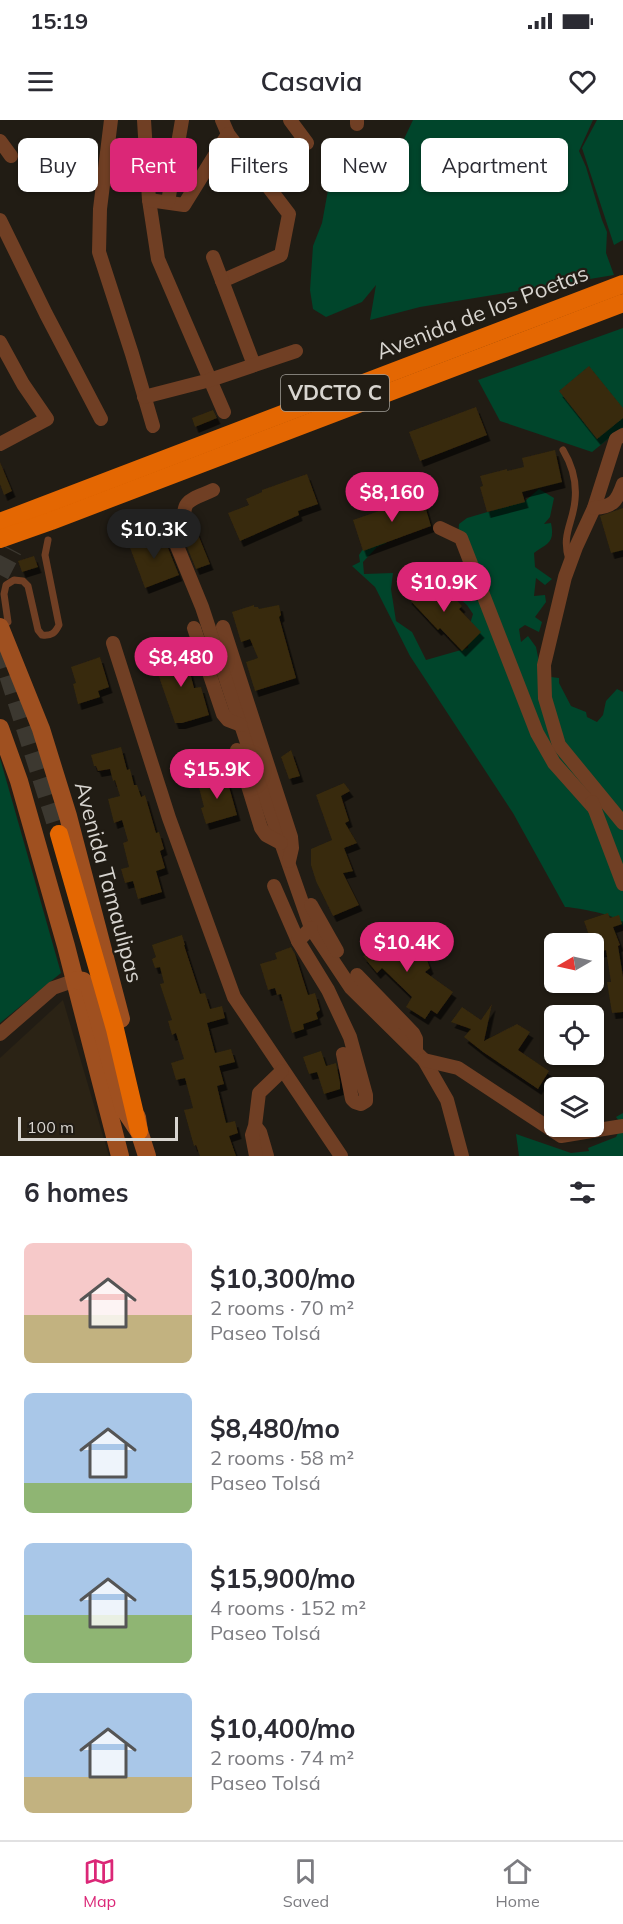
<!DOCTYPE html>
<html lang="en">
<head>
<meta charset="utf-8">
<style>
	:root { --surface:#fff; --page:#f7f7f7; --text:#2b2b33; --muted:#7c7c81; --line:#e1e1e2; --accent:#db2777 }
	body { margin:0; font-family:Mulish,sans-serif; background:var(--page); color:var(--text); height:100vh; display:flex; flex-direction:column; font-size:22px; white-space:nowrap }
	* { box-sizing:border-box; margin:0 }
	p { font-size:20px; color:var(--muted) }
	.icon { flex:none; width:33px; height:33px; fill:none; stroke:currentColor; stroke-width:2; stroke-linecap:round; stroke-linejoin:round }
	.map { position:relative; height:1036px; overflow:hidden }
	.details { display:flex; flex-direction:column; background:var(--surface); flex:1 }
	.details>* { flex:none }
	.guide { position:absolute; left:18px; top:18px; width:588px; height:54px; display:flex; gap:12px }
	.needle { width:39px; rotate:261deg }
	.controls { position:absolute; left:544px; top:813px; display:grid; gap:12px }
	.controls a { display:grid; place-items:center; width:60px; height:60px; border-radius:9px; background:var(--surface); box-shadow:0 2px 4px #0004; font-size:30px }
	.scale { position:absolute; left:18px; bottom:15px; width:160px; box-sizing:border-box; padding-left:6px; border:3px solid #d8d5d0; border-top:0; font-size:16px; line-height:21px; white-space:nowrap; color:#d8d5d0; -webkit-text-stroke:4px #211c14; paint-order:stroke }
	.price { position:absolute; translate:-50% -51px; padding:0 14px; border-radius:21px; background:var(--accent); color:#fff; font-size:20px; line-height:39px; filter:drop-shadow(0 2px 3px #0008) }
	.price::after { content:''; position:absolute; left:50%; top:36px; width:18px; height:14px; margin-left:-9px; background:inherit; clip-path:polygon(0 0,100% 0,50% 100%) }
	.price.current { background:#222; color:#fff }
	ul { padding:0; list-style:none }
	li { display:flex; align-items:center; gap:18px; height:150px; padding:0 24px }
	li span { display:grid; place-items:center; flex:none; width:168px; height:120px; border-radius:9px; color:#555 }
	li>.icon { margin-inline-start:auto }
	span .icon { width:72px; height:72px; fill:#fffc; stroke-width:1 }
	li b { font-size:26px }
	h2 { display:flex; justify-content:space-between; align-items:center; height:72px; padding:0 24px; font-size:26px }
	.pill { padding:0 21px; border-radius:9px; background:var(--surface); box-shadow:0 2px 4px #0004; font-size:21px; line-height:54px }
	.pill.current { background:var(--accent); color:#fff }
	.status { display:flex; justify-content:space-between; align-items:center; height:42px; padding:0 30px; background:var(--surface); direction:ltr }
	.status svg { height:16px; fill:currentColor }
	header { display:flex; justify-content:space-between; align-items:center; height:78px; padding:0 24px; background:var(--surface); font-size:27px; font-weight:600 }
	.tabs { display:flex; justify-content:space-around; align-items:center; height:84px; border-top:2px solid var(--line); background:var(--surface); font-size:16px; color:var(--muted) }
	.tabs a { display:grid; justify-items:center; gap:3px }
	.tabs .current { color:var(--accent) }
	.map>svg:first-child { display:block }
	.built { fill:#2b2315 }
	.green { fill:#00452b }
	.building { fill:#37290d; filter:url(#shadow) }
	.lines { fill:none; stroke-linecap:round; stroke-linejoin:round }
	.highway-tunnel { stroke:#3c3830; stroke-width:18; stroke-dasharray:18 9; stroke-linecap:butt }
	.lane { stroke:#703f24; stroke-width:7 }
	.street { stroke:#703f24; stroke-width:14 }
	.secondary { stroke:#9f5020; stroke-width:18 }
	.highway { stroke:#e46702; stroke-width:18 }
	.labels { text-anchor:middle; stroke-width:4.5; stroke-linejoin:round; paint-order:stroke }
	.shield { fill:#211c14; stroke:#a19e98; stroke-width:1.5 }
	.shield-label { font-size:21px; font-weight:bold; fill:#d8d5d0 }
	.street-label { font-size:22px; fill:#d8d5d0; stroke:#211c14 }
</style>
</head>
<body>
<div class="status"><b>15:19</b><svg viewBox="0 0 49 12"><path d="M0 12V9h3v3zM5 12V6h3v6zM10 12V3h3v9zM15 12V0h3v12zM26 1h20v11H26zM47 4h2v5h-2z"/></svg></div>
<header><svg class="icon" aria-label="menu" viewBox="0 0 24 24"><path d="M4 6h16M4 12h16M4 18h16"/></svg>Casavia<svg class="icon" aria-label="heart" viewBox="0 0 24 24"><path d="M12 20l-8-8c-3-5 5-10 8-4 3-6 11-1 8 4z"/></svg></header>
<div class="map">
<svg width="623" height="1036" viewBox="0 0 623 1036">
	<defs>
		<filter id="shadow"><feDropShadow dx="3.5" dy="6" stdDeviation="0" flood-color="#0009"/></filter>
	</defs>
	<rect width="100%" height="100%" fill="#211c14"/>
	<!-- built -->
	<path class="built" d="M63 880 109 1036H0V938Z"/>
	<!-- green -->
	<g class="green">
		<path d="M413 0H593L579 31 586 47 602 100 607 112 606 133 614 155 420 187 370 200 376 165 362 182 326 197 313 189 310 170 313 126 322 103 333 43 358 26 382 31 404 19Z"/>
		<path d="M597 0H623V120L614 125 582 28Z"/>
		<path d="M623 208V307L592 332 500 301 478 260Z"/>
		<path d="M539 369 554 378 550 397 544 404 551 403C555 423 548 423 534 433L535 447 552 459 545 465 536 458 534 476 545 475 546 482 535 497 542 502 539 512 525 505 519 509 521 522 528 516 536 527 539 542 551 557 559 558V563L571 586 586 592 587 597 597 602 603 595 606 581 617 569 623 572V806C620 804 619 801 616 799 611 794 573 787 565 787L513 693 410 536 375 467 352 446 360 442 359 435 367 423 387 417 386 423 377 427 363 442 364 454 393 453 391 469 396 501 412 512 426 540 468 528 470 504 473 494 467 485 452 472 456 468 483 484 458 418 459 404 467 398 525 381Z"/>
		<path d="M0 638 61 853 0 903Z"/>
		<path d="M623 993V1036H519L516 1014 571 1033 589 1031 588 1028 616 1017 622 1005 616 997Z"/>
	</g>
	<!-- building -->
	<g class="building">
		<path d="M589 246 623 288V298L597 319 559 271Z"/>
		<path d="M476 287 487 315 420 341 409 312Z"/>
		<path d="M213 290 217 298 195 307 192 298Z"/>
		<path d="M555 330 562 362 522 372 525 382 487 392 480 367 483 366 480 356 507 349V351L524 347 522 338Z"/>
		<path d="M0 342 12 371 4 375 0 364Z"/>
		<path d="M307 354 318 384 298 391 299 395 240 421 228 393 249 385 246 379 262 372V370Z"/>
		<path d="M422 376 431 406 363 431 353 400Z"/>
		<path d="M623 388V430L611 433 600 396Z"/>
		<path d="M195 407 210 444 196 449 182 415 192 411Z"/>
		<path d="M162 413 179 455 145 468 129 425Z"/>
		<path d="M34 436 38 447 22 452 18 441Z"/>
		<path d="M432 455 462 486 459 489 481 512 462 531 440 508 438 510 408 478Z"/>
		<path d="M254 485V487H258L259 489 279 485 281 495 279 497 296 558 255 571 246 542 258 538 250 519 241 522 232 492Z"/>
		<path d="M184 529 194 568 201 567 209 595 182 603H175L158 554 155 538Z"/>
		<path d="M100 537 109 567 98 571 100 577 78 584 73 564 76 563 71 547Z"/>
		<path d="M121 627 127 650 130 649 134 665H137L141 677 145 675 156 713 159 712 164 729 160 731 165 748 156 751 162 772 138 779 133 761 125 763 121 749 129 747 123 723 128 721 122 700 114 703 108 679 120 676 115 660 113 661 110 649 98 651 96 646H94L91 635Z"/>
		<path d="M291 630 300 656 289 659 281 637Z"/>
		<path d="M226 656 237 695 206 704 201 688 204 687 198 664Z"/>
		<path d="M344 663 350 671 341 676 349 701 345 703 357 723 344 728 353 751 343 753 359 785 333 796 316 761 311 745V729L332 720 316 675Z"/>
		<path d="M608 793 610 798 619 795 622 804 613 807 620 825 618 826 623 857V892L612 893 607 862H611L606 830 596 833 594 824H592L584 801Z"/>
		<path d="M386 805 404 823 400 827 411 831 419 840 425 835 430 848 425 852 453 872 437 894 431 890 425 899 406 887 412 877 382 848 377 853 363 836 372 833 366 826Z"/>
		<path d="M182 815 185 825H184L200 874 205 873 210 889 222 886 225 898 207 903 215 933 231 929 235 942 219 946 224 964 217 966 226 1003 235 1001 238 1013 229 1016 236 1036H200L196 1025 194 1026 184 990 193 988 185 958 176 960 171 943 184 939 176 913 172 915 168 901 172 900 160 864 164 863 160 847 155 848 152 839 156 837 152 825Z"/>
		<path d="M291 827 295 834 308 875 315 873 320 890 316 893 318 899 303 904 304 909 292 913 281 874 277 875 275 868 268 870 260 844 277 839 275 833Z"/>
		<path d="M492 884 484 921 517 904 530 912 518 930 549 951 538 969 483 932 464 917 471 909 451 902 462 887 481 900Z"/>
		<path d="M321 931 326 946 336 943 340 963V969L324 974 317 952 309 954 303 937Z"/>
	</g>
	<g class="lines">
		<!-- highway-tunnel -->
		<g class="highway-tunnel">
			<path d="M0 455 13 430"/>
			<path d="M0 530 59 714"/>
		</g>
		<!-- lane -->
		<g class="lane">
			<path d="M563 330C572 345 577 361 575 380 573 404 561 414 569 440"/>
			<path d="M0 506 8 502 4 474 6 465 14 460 23 461 28 466 38 510 42 515C52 516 55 513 59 505L45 435 48 420"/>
		</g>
		<!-- street -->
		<g class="street">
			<path d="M111 0 100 89 99 132 132 234 153 306"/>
			<path d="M144 0 149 80 158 139 224 292"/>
			<path d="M222 0 228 14 289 94 281 135 222 161"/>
			<path d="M290 0 307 23"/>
			<path d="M357 4V0"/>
			<path d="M0 21 11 36"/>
			<path d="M149 80 184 85 228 14"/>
			<path d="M168 82 182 0"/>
			<path d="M0 100 46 194 101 299"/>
			<path d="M213 137 254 245"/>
			<path d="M0 222 23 264 47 299 0 324"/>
			<path d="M144 277 210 260 296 231"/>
			<path d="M623 315 616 319 594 388 576 427 565 457 544 545 545 578 559 625 623 703"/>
			<path d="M213 370C194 379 179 379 186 404L170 409 202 487 262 668 311 808 351 868 424 940 447 980 462 1036"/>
			<path d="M594 388C613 387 617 381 623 364"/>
			<path d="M440 408 461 418 537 613 554 643 595 689"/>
			<path d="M223 507 291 717 292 728 289 741"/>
			<path d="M194 508 223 594 228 600 241 605"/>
			<path d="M113 523 169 698 234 877 341 1036"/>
			<path d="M237 630 261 708 266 715 281 723"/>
			<path d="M592 682 623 764"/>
			<path d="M274 766 298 821"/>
			<path d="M311 785 337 831"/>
			<path d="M311 808 298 821 328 870 350 917 366 975V981L361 984 355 982 352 979 343 934"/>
			<path d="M357 855 413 913 416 919V931"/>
			<path d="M0 914 53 868 76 860"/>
			<path d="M424 940 458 948 561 1016 623 1006"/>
			<path d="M256 1007 260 1012 267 1036"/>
			<path d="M256 1036 252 1015 255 1006 259 973 282 951"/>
		</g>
		<!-- secondary -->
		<g class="secondary">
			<path d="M0 507 41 609 68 696 121 899"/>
			<path d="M0 608 19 661 66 826 120 1036"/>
			<path d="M77 860 83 861 89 866 124 989 138 1010"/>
			<path d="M137 997 139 1011 147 1036"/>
		</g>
		<!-- highway -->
		<g class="highway">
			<path d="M0 402 623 164"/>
			<path d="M0 419 51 401 623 183"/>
			<path d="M59 714 115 909 139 1011"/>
		</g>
	</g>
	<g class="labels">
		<!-- shield labels -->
		<rect class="shield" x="281" y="255" width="108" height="36" rx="4.5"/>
		<g class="shield-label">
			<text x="335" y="280">VDCTO C</text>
		</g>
		<!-- street labels -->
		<g class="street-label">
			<text transform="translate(482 192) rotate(-21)" y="8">Avenida de los Poetas</text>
			<text transform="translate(109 762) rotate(75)" y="8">Avenida Tamaulipas</text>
		</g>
	</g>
</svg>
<div class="controls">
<a><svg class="needle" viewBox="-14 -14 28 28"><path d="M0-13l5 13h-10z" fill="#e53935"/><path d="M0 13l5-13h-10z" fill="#7c7c81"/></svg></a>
<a><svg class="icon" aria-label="locate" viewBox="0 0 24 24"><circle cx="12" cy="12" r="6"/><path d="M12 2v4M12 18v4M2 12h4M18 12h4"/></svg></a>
<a><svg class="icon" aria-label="layers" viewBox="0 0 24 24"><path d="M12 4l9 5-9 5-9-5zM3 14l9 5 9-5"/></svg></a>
</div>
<div class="scale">100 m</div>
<b class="price" style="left:392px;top:403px">$8,160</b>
<b class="price current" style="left:154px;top:440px">$10.3K</b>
<b class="price" style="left:444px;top:493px">$10.9K</b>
<b class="price" style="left:181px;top:568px">$8,480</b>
<b class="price" style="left:217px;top:680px">$15.9K</b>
<b class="price" style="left:407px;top:853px">$10.4K</b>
<div class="guide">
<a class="pill">Buy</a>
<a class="pill current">Rent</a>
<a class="pill">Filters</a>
<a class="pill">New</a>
<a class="pill">Apartment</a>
</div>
</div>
<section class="details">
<h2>6 homes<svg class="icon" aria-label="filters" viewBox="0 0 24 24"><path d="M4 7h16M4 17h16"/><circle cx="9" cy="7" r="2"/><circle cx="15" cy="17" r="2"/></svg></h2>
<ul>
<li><span style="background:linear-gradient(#f6c9c9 60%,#c2b280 0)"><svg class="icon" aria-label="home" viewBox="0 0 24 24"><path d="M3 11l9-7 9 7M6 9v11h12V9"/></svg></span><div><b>$10,300/mo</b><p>2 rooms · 70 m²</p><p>Paseo Tolsá</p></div></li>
<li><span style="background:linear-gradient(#a9c7e8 75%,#8fb573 0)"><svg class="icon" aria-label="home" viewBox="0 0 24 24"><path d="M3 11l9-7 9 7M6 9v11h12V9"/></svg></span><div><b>$8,480/mo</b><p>2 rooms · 58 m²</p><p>Paseo Tolsá</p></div></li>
<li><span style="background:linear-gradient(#a9c7e8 60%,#8fb573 0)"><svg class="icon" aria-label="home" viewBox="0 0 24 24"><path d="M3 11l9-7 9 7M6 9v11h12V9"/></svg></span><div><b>$15,900/mo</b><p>4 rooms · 152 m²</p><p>Paseo Tolsá</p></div></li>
<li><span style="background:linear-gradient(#a9c7e8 70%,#c2b280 0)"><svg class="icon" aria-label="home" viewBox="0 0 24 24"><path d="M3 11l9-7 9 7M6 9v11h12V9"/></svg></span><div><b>$10,400/mo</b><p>2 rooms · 74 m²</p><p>Paseo Tolsá</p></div></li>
</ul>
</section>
<nav class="tabs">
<a class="current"><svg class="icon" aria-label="map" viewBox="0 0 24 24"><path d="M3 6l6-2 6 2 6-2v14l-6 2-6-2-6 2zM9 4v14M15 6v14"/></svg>Map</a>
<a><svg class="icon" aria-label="saved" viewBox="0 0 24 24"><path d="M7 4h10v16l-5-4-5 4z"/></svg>Saved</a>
<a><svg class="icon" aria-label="home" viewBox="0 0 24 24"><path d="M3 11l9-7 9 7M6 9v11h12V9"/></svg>Home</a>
</nav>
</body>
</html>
